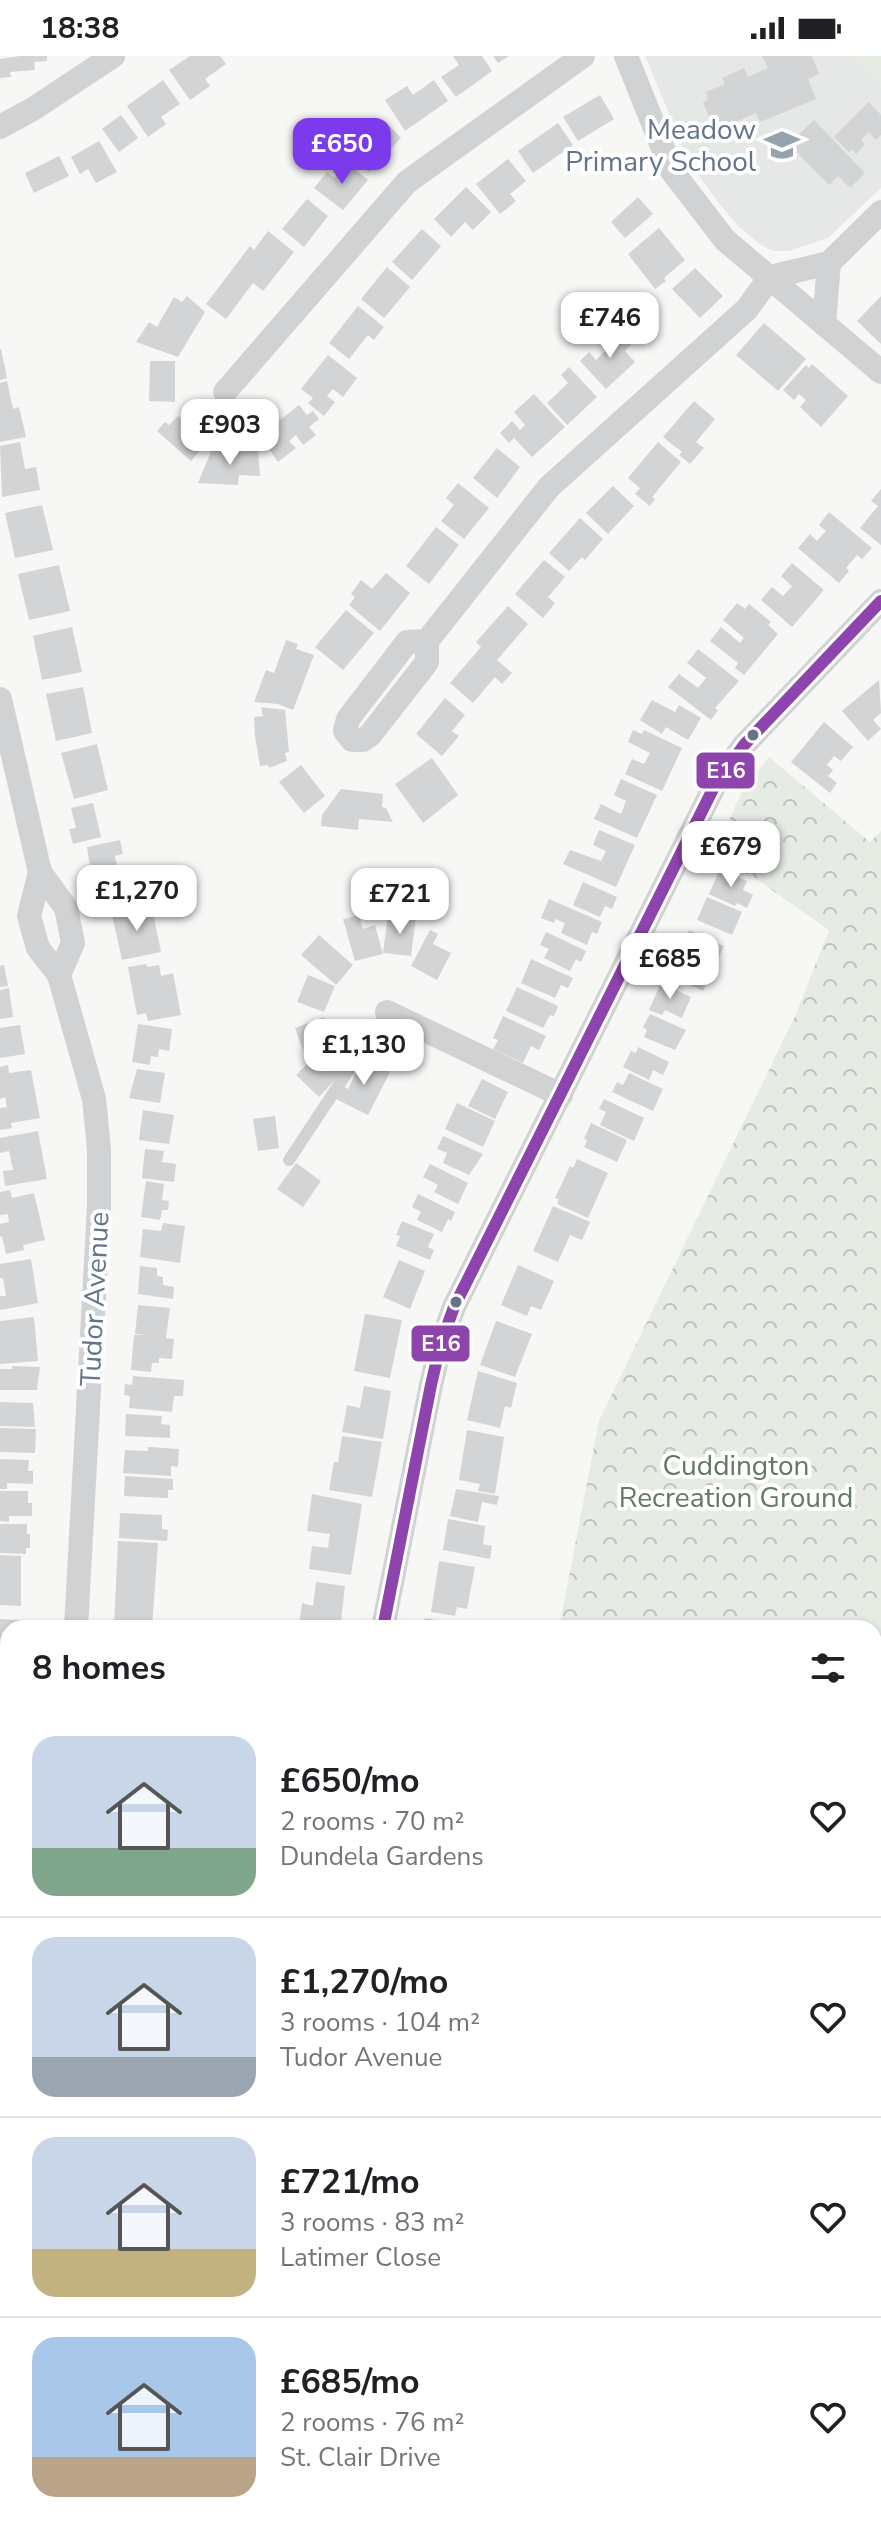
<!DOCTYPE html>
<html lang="en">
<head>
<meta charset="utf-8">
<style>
	:root { --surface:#fff; --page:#f6f6f6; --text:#202124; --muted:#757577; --line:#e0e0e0; --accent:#7c3aed }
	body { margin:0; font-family:"Nunito Sans",sans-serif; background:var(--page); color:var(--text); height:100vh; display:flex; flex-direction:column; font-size:30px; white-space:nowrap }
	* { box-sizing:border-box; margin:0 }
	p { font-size:26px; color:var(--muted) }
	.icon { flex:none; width:44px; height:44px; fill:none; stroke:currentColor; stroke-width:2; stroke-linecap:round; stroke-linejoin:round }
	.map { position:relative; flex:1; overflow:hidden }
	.panel { position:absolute; left:0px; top:1564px; width:882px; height:914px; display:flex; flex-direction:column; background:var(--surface); border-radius:24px 24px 0 0; box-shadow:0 2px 6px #0004 }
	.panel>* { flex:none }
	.price { position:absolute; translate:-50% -68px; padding:0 18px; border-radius:16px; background:#fff; color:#222; font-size:26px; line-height:52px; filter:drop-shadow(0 2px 4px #0008) }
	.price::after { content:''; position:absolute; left:50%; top:48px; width:24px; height:18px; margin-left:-12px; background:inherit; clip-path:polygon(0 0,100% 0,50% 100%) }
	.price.on { background:var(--accent); color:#fff }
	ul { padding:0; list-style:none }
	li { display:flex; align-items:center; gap:24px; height:200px; padding:0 32px }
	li+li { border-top:2px solid var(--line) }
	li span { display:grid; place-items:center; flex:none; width:224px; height:160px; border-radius:24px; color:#555 }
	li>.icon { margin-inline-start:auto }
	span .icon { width:96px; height:96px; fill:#fffc; stroke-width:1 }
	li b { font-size:34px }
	h2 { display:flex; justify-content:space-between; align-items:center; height:96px; padding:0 32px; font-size:34px }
	.status { display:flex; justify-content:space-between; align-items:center; height:56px; padding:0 40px; background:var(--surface); direction:ltr }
	.status svg { height:22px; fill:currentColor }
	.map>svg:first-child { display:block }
	.built { fill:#e6e7e7 }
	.green { fill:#e6ebe4 }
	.park { fill:url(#park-crowns) }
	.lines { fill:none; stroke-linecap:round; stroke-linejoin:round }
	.stream { stroke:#d2d9dd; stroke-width:6 }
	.building { fill:#d3d4d5 }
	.lane { stroke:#d1d2d3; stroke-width:12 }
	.street { stroke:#d1d2d3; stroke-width:24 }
	.bus-1-casing { stroke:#fff; stroke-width:18 }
	.bus-1 { stroke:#8e44ad; stroke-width:12 }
	.bus-dot { fill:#647589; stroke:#fff; stroke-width:3 }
	.labels { text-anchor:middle; stroke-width:8; stroke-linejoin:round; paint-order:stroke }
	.poi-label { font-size:28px; fill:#647589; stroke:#fff; text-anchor:end }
	.street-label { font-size:28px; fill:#647589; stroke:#fff }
	.park-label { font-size:28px; fill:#627a60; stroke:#fff }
	.line-badge { stroke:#fff; stroke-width:3 }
	.badge-label { font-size:22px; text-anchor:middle; font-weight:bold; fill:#fff }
</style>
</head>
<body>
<div class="status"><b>18:38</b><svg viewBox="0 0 49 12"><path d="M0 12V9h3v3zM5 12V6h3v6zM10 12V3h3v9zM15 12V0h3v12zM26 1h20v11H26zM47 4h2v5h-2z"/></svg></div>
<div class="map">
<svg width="881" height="2477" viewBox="0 0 881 2477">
	<defs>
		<pattern id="park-crowns" width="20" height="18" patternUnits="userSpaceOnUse" patternTransform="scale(2)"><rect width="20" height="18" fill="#e6ebe4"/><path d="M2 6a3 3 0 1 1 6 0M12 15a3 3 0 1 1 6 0" fill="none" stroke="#bec3bf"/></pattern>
	</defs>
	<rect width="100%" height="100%" fill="#f7f7f6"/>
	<!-- built -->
	<path class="built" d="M645 0H881V132L828 182 789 195H774L761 189 739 171 717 145 689 106Z"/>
	<!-- green -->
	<g class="green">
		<path d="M848 0H881V34Z"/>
		<path d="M365 2470H489L491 2477H367Z"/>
	</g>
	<!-- park -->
	<g class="park">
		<path d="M769 701 870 786 881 775V2001L874 2015V1572H559L599 1365 796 958 829 874 756 823 713 801 742 735Z"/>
		<path d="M501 2470H642L639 2477H503Z"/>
	</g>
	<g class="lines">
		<!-- stream -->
		<path class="stream" d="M874 1769 881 1764"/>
	</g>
	<!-- building -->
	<g class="building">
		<path d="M20 0H47V5L34 6 35 14 10 16 11 21 0 22V3Z"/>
		<path d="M190 0H220L226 8 205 23 210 30 190 44 169 14Z"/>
		<path d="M453 0H482L492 15 456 41 441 21 459 9Z"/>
		<path d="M493 0H509L498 7Z"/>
		<path d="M762 0H812L819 18 808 23 816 43 760 66 756 57 731 68 734 76 718 83 703 46 708 44 706 36 725 28 722 22 744 12 748 21 768 12Z"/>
		<path d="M163 24 180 48 161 61 166 68 148 81 127 50Z"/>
		<path d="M434 24 448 45 405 75 385 44 407 30 413 39Z"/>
		<path d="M600 39 614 63 578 85 563 61Z"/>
		<path d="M869 46 881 59V79L876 84 869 76 861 84 865 88 856 98 852 93 849 96 834 81Z"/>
		<path d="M121 59 138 82 119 96 102 73Z"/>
		<path d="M384 64 401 82 369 116 339 90 361 69 370 79Z"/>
		<path d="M814 64 865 117 850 132 838 120 829 129 789 88Z"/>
		<path d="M558 67 573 89 533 117 518 95Z"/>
		<path d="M99 85 117 116 96 127 88 113 80 118 71 101Z"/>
		<path d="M59 100 69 120 34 137 25 117Z"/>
		<path d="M508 103 526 125 510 138 516 145 500 158 476 128Z"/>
		<path d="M347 107 368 124 343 154 314 132 327 116 335 122Z"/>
		<path d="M466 131 491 156 473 174 465 166 451 181 434 163Z"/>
		<path d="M638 141 653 158 625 182 611 166Z"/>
		<path d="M307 143 328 160 304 191 282 173Z"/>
		<path d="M659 172 685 204 664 222 666 225 655 233 628 198Z"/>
		<path d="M422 173 441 190 412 224 392 206Z"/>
		<path d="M268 175 294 196 263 235 253 227 226 263 206 248 250 190 254 194Z"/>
		<path d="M387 211 410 231 384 262 361 243Z"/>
		<path d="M695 212 723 240 700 262 672 233Z"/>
		<path d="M187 240 205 256 178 301 136 286 149 266 157 271 174 241 182 246Z"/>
		<path d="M881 240V288L857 265Z"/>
		<path d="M358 250 384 271 374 284 368 279 349 303 329 287Z"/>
		<path d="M764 267 806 303 778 335 736 299Z"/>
		<path d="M615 272 631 289 625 295 635 306 606 333 580 305 589 296 596 304 609 291 602 284Z"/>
		<path d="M1 293 7 322 0 324V294Z"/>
		<path d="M328 299 357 322 343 341 333 333 327 340 335 346 324 360 308 347 313 342 301 333Z"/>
		<path d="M150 305H175V346L149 345Z"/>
		<path d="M812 308 848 340 821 371 800 351 806 344 799 338 794 344 783 334 806 309 809 312Z"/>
		<path d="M569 311 597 341 567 369 547 347 568 327 561 319Z"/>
		<path d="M7 325 13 353 19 351 26 381 0 386V327Z"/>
		<path d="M534 338 565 371 532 401 514 382 509 387 500 377 512 365 520 374 525 369 514 356Z"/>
		<path d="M694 345 715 363 696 386 704 392 690 408 679 399 682 396 663 381Z"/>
		<path d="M299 349 307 359 313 355 319 363 309 371 316 379 303 389 296 379 289 385 296 392 278 406 267 390 270 388 264 379 271 374 270 372Z"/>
		<path d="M178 360 208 385 191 405 157 375 165 366 169 369Z"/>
		<path d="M20 386 25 413 36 411 40 434 2 441 0 390Z"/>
		<path d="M658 386 681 406 652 441 655 443 650 450 635 438 640 432 628 422Z"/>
		<path d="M497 392 520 411 497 442 473 422Z"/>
		<path d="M212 393 258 395 260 420 239 419 238 429 198 427Z"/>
		<path d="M458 427 489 452 464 483 441 465 454 449 446 442Z"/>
		<path d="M613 430 634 450 608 478 586 457Z"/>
		<path d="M881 433V489L860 472 878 450 871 445Z"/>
		<path d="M42 449 53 494 15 502 5 457Z"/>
		<path d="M829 456 872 492 862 503 857 499 846 512 849 515 839 527 798 492 810 478 817 485 826 475 819 469Z"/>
		<path d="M580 462 603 483 585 504 582 501 569 515 549 497Z"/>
		<path d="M436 471 459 489 429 528 406 510Z"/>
		<path d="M544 504 565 521 548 541 555 547 543 562 515 538Z"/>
		<path d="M792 507 824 534 792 571 761 544 772 531 783 540 792 530 781 520Z"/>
		<path d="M59 509 70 555 29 564 18 518Z"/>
		<path d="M386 517 410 537 380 575 349 549 355 541 351 538 361 524 372 533Z"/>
		<path d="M737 547 745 553 749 548 771 566 768 569 778 578 744 619 735 612 738 607 710 585 721 571 740 587 744 582 723 564Z"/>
		<path d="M508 550 528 568 497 604 512 617 502 628 495 621 473 647 450 627 481 591 476 586Z"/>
		<path d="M346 554 374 577 343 614 315 591Z"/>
		<path d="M72 571 82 616 42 624 33 580Z"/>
		<path d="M286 584 298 588 296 593 314 599 293 654 278 648 254 646 266 614 274 617Z"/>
		<path d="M698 593 739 625 715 652 718 654 711 664 668 631 679 618 698 632 706 622 687 607Z"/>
		<path d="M879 624 881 657 873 664 881 673 868 685 842 655Z"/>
		<path d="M83 631 92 677 56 685 46 638Z"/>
		<path d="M445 642 465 659 452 675 459 680 442 700 416 678Z"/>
		<path d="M652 644 675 656 679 649 701 662 688 684 666 671 662 678 640 664Z"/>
		<path d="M261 651 285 654 289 696 285 697 287 705 269 712 268 709 260 710 255 680 254 661 263 660Z"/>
		<path d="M824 666 853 691 841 705 834 700 827 709 833 714 828 720 837 727 830 737 791 706Z"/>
		<path d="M633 674 642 678 644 674 682 692 662 735 625 718 632 703 644 708 650 697 628 686Z"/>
		<path d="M97 688 108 734 74 743 61 697Z"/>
		<path d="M432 702 458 739 423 767 395 728Z"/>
		<path d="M301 709 325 740 304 757 279 726Z"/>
		<path d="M621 723 657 739 637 782 594 763 601 748 621 758 626 745 614 739Z"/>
		<path d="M341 733 383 738 382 751 386 752 393 766 359 763 358 774 321 770 322 759Z"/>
		<path d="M93 747 101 781 73 788 69 773 76 772 71 752Z"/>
		<path d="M599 774 635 789 616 831 563 808 570 794 601 805 606 795 593 789Z"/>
		<path d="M120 784 123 798 115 800 119 818 131 816 137 841 125 843 126 849 105 853 103 845 99 846 97 837H94L87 791Z"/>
		<path d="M720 813 747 825 743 834 753 839 747 852 737 847 735 850 709 838Z"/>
		<path d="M583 826 617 841 612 853 605 850 600 861 573 849Z"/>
		<path d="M707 841 742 856 732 879 697 864Z"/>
		<path d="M549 843 602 866 597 878 592 876 587 889 561 877 565 867 556 863 554 867 541 862Z"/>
		<path d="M152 851 161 896 122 904 112 859Z"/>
		<path d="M359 859 363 873 375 869 383 898 355 905 343 863Z"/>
		<path d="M388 859 416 862 411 900 383 897Z"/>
		<path d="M430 874 438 878 433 888 451 897 437 924 411 910Z"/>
		<path d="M689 874 724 890 703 935 668 919 674 907 680 910 690 889 684 886Z"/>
		<path d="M546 876 586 895 581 906 576 903 570 915 544 902 549 893 540 889Z"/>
		<path d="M319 879 353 909 336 929 301 899Z"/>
		<path d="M531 903 573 922 568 932 561 929 555 942 521 927Z"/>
		<path d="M146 908 147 911 159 909 161 920 173 917 181 959 148 965 146 957 137 959 128 911Z"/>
		<path d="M4 909 8 930 0 931V910Z"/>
		<path d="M308 919 335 930 324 956 297 946Z"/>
		<path d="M661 927 691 941 682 962 665 954 662 959 649 954Z"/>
		<path d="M517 931 558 950 554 960 550 959 543 972 506 955Z"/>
		<path d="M9 932 13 961 0 963V934Z"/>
		<path d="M650 958 686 974 675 994 644 981 647 974 643 971Z"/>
		<path d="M503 960 546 980 539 994 531 990 523 1007 493 993 498 984 493 982Z"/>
		<path d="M324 961 333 985 304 996 295 972Z"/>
		<path d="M138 968 172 973 169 995 159 993 158 1001 151 1000 150 1009 132 1006Z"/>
		<path d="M20 969 25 998 0 1002V972Z"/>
		<path d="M335 990 352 1006 319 1041 296 1019 311 1004 320 999 323 1002Z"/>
		<path d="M638 991 669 1006 663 1019 653 1014 649 1024 623 1011 631 995 636 997Z"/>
		<path d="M363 1003 390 1016 368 1059 336 1043 342 1030 348 1033Z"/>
		<path d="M8 1009 9 1017 31 1014 40 1062 11 1067 12 1072 0 1074V1052L7 1051 5 1041 0 1043V1011Z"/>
		<path d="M137 1013 165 1017 160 1047 129 1042Z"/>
		<path d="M629 1017 663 1033 653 1055 612 1036 617 1026 623 1029Z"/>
		<path d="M482 1023 508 1036 495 1063 468 1050Z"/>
		<path d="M604 1043 644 1062 634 1085 600 1069 606 1056 599 1053Z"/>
		<path d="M457 1047 495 1065 483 1091 445 1073Z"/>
		<path d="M143 1054 174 1059 169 1088 139 1084Z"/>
		<path d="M275 1060 279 1092 258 1095 253 1063Z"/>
		<path d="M591 1067 627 1084 617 1106 584 1091 587 1084 584 1083Z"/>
		<path d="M38 1075 47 1123 5 1130 3 1115 13 1114 9 1095 0 1097V1082Z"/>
		<path d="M443 1080 483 1098 469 1119 443 1107 447 1097 437 1093Z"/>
		<path d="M145 1093 164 1095 162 1106 176 1108 174 1126 142 1122Z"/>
		<path d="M577 1103 608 1117 588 1162 557 1148 559 1143 555 1142 570 1110 573 1112Z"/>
		<path d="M296 1107 321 1125 303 1151 277 1133Z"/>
		<path d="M430 1108 468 1127 458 1148 434 1136 438 1129 423 1121Z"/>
		<path d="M146 1125 164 1128 162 1144 169 1145 168 1154H162L160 1164 141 1161Z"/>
		<path d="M10 1134 12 1142 34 1137 45 1184 23 1189 24 1194 6 1198 2 1180 0 1181V1168L9 1166 8 1158 0 1159V1136Z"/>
		<path d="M418 1138 455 1156 451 1165 448 1163 442 1176 417 1164 421 1156 412 1151Z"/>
		<path d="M553 1150 590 1166 582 1184 570 1179 558 1206 533 1195Z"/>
		<path d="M402 1165 434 1178 428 1191 434 1194 430 1204 396 1190 400 1180 396 1179Z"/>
		<path d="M163 1167 185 1170 180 1207 140 1201 143 1173 161 1175Z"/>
		<path d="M31 1203 38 1247 0 1254V1240H6L3 1222H0V1208Z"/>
		<path d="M399 1204 425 1215 410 1253 383 1241Z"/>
		<path d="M518 1209 554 1225 541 1254 531 1250 527 1260 501 1249Z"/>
		<path d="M140 1210 157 1212V1220L163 1221V1229L174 1231 173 1243 138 1238Z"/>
		<path d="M138 1249 170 1252 166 1282 174 1283 172 1303 159 1302V1307H152L151 1316 131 1314 134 1279H148L135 1278Z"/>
		<path d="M365 1258 402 1264 390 1322 354 1315Z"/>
		<path d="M34 1261 38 1305 0 1308V1265Z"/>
		<path d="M496 1265 532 1278 515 1321 480 1309Z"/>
		<path d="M12 1310 40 1311 37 1334H0V1313H12Z"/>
		<path d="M478 1315 517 1327 511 1352 505 1350 500 1372 467 1364Z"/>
		<path d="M133 1320 184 1324 183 1340H174L172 1356 129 1352 130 1340 124 1339 125 1328 132 1329Z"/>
		<path d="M364 1330 391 1335 383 1383 342 1376 347 1349 360 1352Z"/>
		<path d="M0 1346 33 1347 35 1371 0 1370Z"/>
		<path d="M126 1358 162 1360 161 1368 170 1369V1382L125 1380Z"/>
		<path d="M0 1372 36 1373 35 1397 0 1396Z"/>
		<path d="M467 1374 504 1381 495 1438 478 1435 480 1428 459 1424Z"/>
		<path d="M342 1380 382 1386 372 1441 329 1434 334 1406H338Z"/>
		<path d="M148 1391 179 1393 178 1411 171 1410V1420L123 1417 125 1394 148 1395Z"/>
		<path d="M0 1403 29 1404 28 1415H33V1428L7 1427V1433H0Z"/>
		<path d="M125 1420 173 1423V1434H168V1442L124 1440Z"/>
		<path d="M456 1433 499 1440 497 1449 482 1446 478 1466 450 1460Z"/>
		<path d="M0 1435H28V1447H32V1460H9V1466L0 1465Z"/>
		<path d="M312 1438 362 1448 351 1519 309 1513 312 1490 328 1492 330 1478 307 1475Z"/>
		<path d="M120 1457 162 1459V1473L168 1474 167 1485 119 1482Z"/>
		<path d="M448 1463 485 1470 483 1488 492 1490 490 1503 443 1494Z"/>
		<path d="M0 1468H27V1478H30V1492H26V1498L0 1497Z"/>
		<path d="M118 1485 158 1487 152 1572H114Z"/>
		<path d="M0 1499 21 1500V1550L0 1549Z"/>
		<path d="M439 1505 475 1511 467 1553 457 1551 455 1560 431 1556Z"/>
		<path d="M316 1526 345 1530 340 1572 299 1570 302 1547 313 1550Z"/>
		<path d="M425 1562 454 1567 452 1572H423Z"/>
		<path d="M0 1563 21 1564V1572H8V1607H0Z"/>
		<rect x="0" y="1622" width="8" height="44"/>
		<path d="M8 1681V1731L0 1732V1682Z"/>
		<path d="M8 1733V1763H0V1734Z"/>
		<path d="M8 1776V1832L0 1833V1777Z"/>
		<path d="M8 1837V1889L0 1890V1838Z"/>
		<path d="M8 1896V1922L0 1923V1897Z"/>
		<path d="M8 1933V1949L0 1950V1934Z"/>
		<path d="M8 1953V2009L0 2010V1954Z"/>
		<path d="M0 2113 8 2115 7 2237 0 2211Z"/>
		<path d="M881 2197V2241L874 2237V2210Z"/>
		<path d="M874 2245 881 2249V2263L874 2277Z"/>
		<path d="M65 2470H104L106 2477H67Z"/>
		<path d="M239 2470H269V2471L241 2477Z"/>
		<path d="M747 2470H778L775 2477H744Z"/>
	</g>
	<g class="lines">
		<!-- lane -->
		<g class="lane">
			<path d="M289 1104 387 956"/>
			<path d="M874 2028 880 2017"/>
			<path d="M874 2156 881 2159"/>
			<path d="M168 2470 170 2477"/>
			<path d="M794 2470 808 2477"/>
			<path d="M608 2477 612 2470"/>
			<path d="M648 2477 651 2470"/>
		</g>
		<!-- street -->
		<g class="street">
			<path d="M626 0 672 115 725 184 881 316"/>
			<path d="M0 71 33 53 113 0"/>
			<path d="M824 268 829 207 881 156"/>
			<path d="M225 336 407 126 583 0"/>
			<path d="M427 585 407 586 348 663 345 675 352 684H363L370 679 427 606V585L549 431 747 253 770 221 829 207"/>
			<path d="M0 643 40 816 66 852 73 887 59 919"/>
			<path d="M40 816 29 860 38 892 59 919 94 1043 99 1093V1150L76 1572"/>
			<path d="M387 956 561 1039"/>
			<path d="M383 1572 431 1329 440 1290 454 1251 715 729 744 689 881 545"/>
			<path d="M0 2092H8"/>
			<path d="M874 2366 881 2352"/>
			<path d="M0 2371 8 2402"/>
			<path d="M26 2470 28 2477"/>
			<path d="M313 2470 315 2477"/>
			<path d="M818 2477 822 2470"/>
		</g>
		<!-- bus-1 casing -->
		<g class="bus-1-casing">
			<path id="bus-1" d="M383 1572 431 1329 440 1290 454 1251 715 729 744 689 881 545"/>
		</g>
		<!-- bus-1 -->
		<use href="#bus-1" class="bus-1"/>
	</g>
	<!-- icons -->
	<defs>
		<g id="school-bare" transform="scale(2.76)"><path d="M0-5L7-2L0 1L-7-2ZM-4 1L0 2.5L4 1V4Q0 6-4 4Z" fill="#97a2af" stroke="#fff" stroke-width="2.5" paint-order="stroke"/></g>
	</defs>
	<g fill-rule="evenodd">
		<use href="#school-bare" x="782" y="89"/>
	</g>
	<!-- markers -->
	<g class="bus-dot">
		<circle cx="753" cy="679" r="7"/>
		<circle cx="456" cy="1246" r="7"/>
	</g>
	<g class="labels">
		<!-- poi labels -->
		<g class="poi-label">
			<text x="756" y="83">Meadow<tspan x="756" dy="32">Primary School</tspan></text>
		</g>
		<!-- street labels -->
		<g class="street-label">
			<text transform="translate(94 1243) rotate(-87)" y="10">Tudor Avenue</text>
		</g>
		<!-- park labels -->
		<g class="park-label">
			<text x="736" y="1419">Cuddington<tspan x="736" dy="32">Recreation Ground</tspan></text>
		</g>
	</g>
	<g class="line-badge">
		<rect x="695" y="695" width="61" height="39" rx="8" fill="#8e44ad"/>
		<rect x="410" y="1268" width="61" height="39" rx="8" fill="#8e44ad"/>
	</g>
	<g class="badge-label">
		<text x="726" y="722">E16</text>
		<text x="441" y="1295">E16</text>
	</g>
</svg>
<b class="price on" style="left:342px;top:130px">£650</b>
<b class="price" style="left:610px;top:304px">£746</b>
<b class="price" style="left:230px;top:411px">£903</b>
<b class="price" style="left:731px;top:833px">£679</b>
<b class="price" style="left:137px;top:877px">£1,270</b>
<b class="price" style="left:400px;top:880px">£721</b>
<b class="price" style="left:670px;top:945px">£685</b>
<b class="price" style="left:364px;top:1031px">£1,130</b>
<section class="panel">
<h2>8 homes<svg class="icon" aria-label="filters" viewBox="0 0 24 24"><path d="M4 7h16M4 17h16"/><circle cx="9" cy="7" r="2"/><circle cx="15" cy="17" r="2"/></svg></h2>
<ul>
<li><span style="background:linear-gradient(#c9d6e8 70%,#7fa58c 0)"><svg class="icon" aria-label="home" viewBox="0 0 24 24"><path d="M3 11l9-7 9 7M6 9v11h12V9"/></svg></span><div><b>£650/mo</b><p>2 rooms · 70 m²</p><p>Dundela Gardens</p></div><svg class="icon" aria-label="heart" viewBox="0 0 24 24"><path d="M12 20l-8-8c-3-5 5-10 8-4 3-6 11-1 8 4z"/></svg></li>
<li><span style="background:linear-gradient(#c9d6e8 75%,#9aa5b1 0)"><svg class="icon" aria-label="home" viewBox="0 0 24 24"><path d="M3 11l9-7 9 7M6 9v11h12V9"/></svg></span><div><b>£1,270/mo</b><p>3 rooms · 104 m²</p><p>Tudor Avenue</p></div><svg class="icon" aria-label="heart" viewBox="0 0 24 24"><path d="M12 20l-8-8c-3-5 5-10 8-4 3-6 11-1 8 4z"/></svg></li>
<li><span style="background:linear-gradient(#c9d6e8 70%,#c2b280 0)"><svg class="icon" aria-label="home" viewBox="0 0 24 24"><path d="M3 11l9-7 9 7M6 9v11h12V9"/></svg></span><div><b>£721/mo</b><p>3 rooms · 83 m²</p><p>Latimer Close</p></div><svg class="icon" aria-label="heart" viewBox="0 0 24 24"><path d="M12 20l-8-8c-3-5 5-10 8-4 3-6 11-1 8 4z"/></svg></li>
<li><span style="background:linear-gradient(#a9c7e8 75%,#b9a48a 0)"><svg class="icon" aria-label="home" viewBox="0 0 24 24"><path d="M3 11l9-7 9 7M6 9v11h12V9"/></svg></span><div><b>£685/mo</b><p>2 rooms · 76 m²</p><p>St. Clair Drive</p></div><svg class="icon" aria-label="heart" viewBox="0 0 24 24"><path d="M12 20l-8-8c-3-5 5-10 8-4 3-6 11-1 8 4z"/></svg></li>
</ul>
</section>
</div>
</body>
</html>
